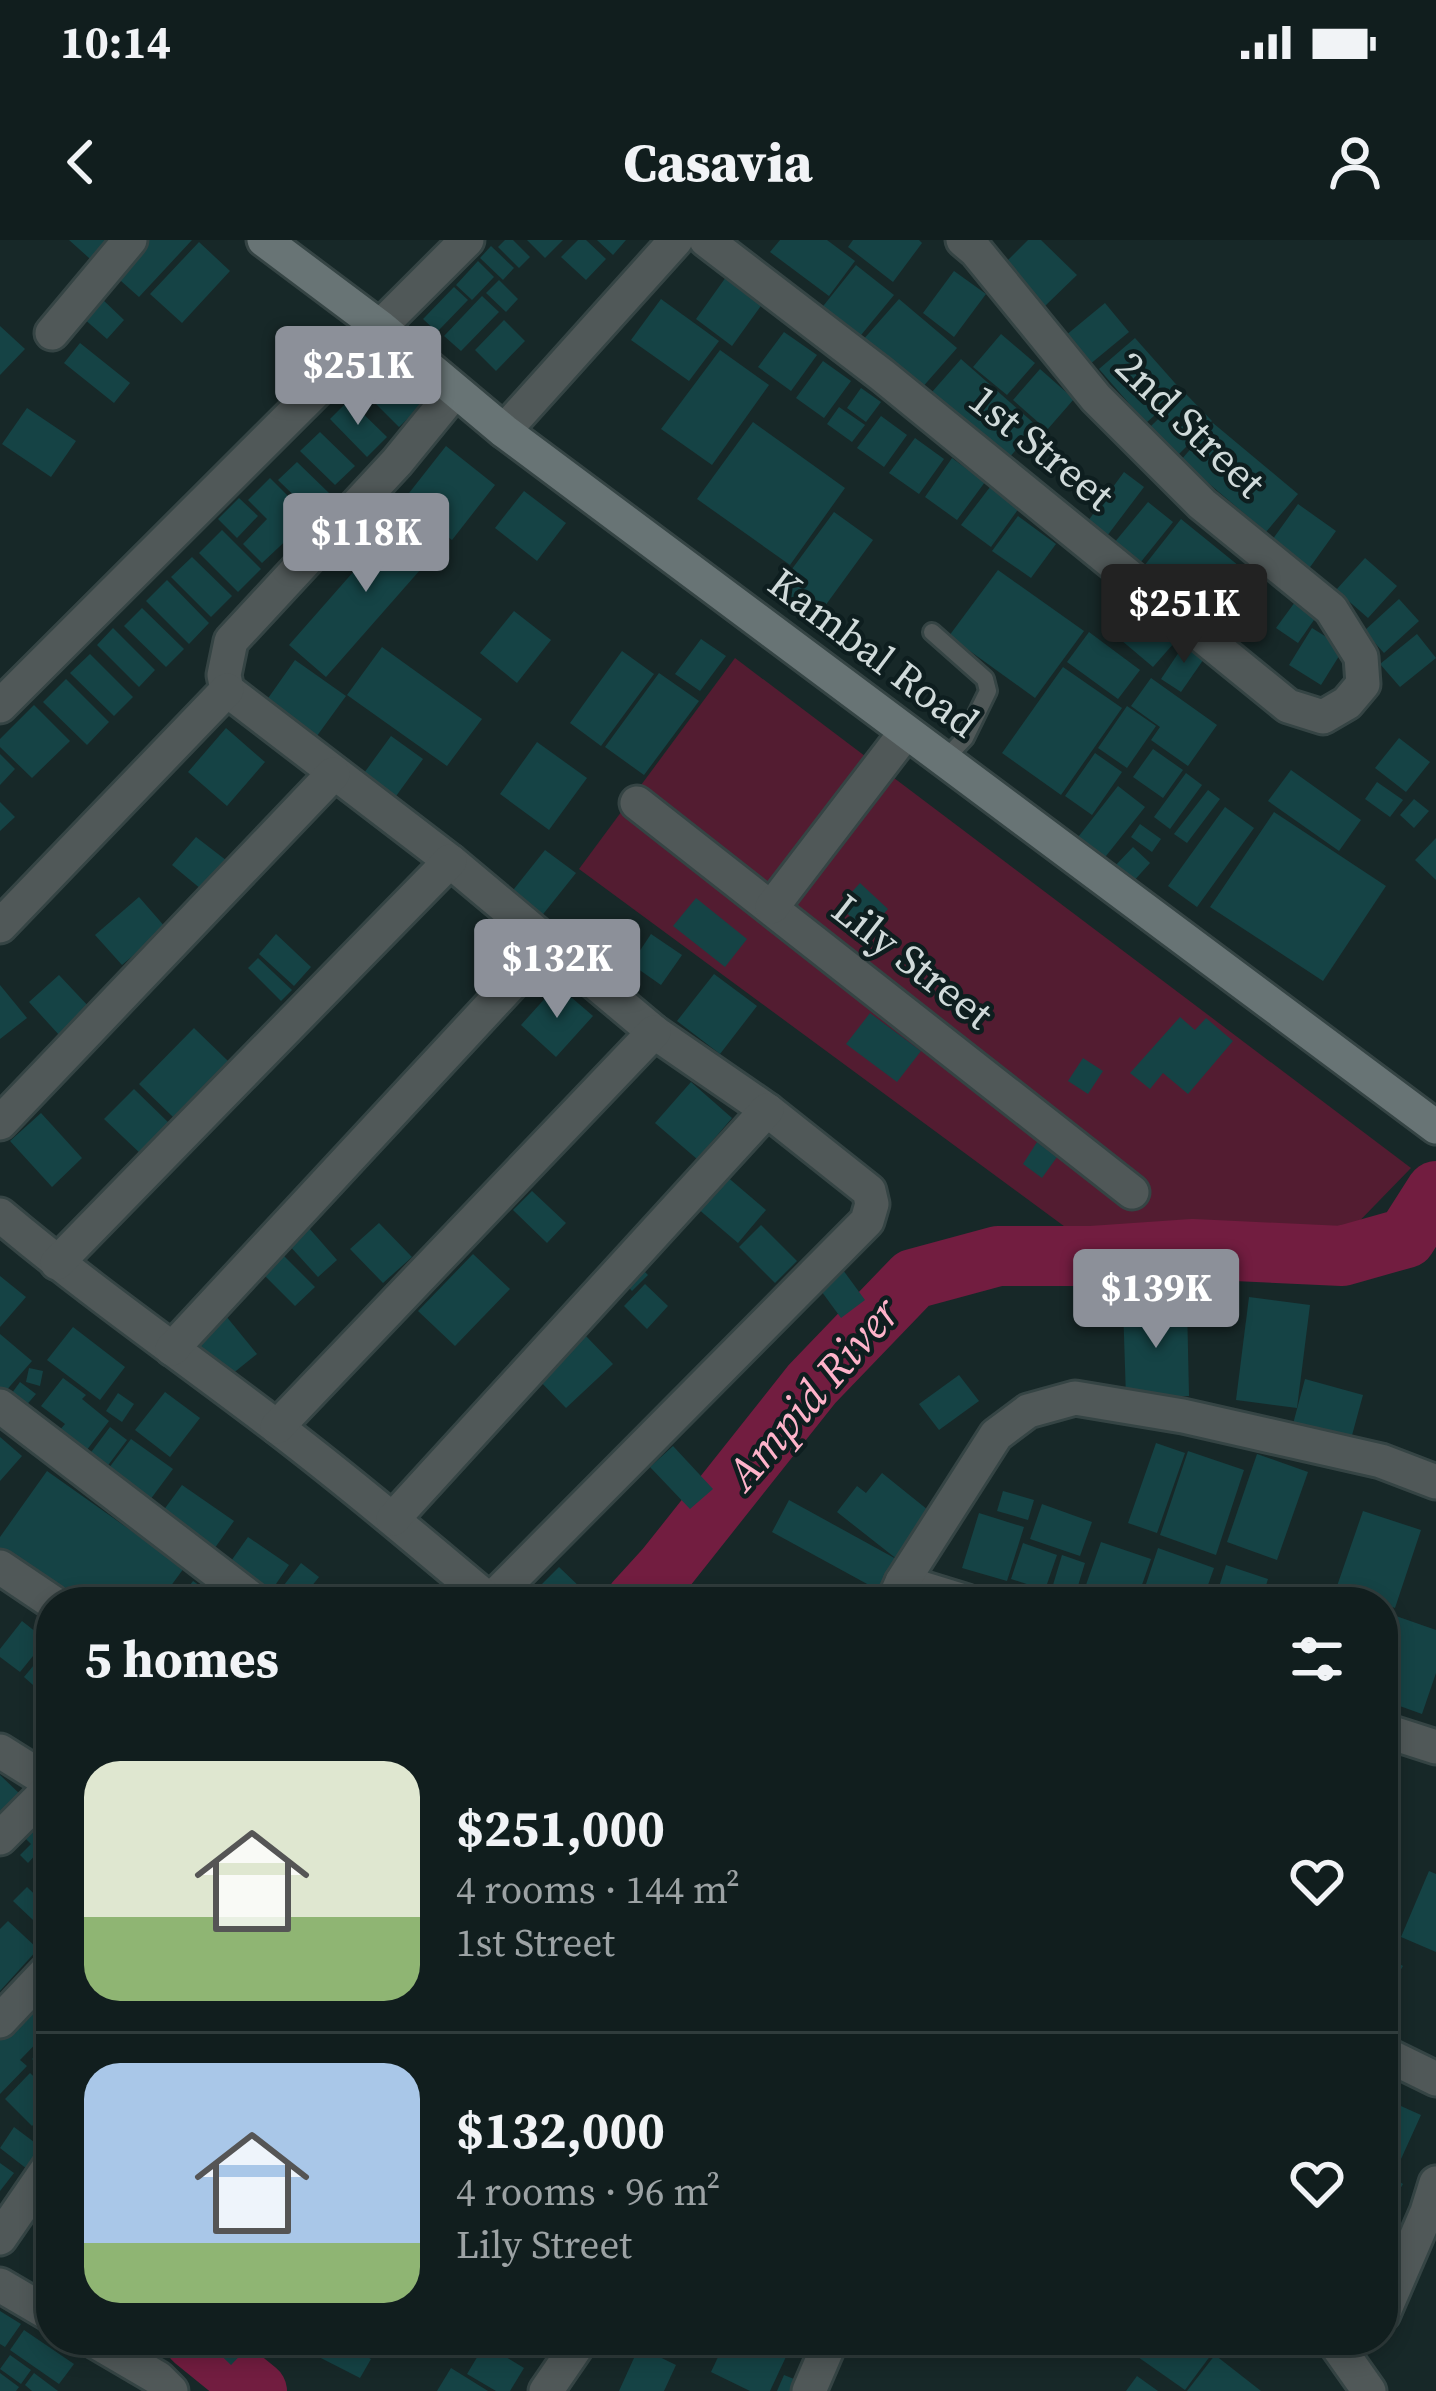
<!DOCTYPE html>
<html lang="en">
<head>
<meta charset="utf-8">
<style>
	:root { --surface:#111e1e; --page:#1e2b2b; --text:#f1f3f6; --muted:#9ca2a4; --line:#303c3c; --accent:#8c9099 }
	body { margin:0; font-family:"Source Serif 4",serif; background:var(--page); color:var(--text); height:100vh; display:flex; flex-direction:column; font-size:45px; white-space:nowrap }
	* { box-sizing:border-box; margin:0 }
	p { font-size:39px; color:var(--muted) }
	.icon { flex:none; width:66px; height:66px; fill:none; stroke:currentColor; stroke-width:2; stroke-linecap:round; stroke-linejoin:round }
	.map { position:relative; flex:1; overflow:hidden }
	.sheet { position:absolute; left:36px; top:1347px; width:1362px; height:768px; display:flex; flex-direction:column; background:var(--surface); border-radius:48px; box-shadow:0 6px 18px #0003,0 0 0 3px var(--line) }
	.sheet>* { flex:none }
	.price { position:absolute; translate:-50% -102px; padding:0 27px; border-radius:12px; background:var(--accent); color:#fff; font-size:39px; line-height:78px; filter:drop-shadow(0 3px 6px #0008) }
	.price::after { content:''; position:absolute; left:50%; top:72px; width:36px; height:27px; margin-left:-18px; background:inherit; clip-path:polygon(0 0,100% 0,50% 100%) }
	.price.current { background:#222; color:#fff }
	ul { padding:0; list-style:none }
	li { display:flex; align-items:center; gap:36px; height:300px; padding:0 48px }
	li+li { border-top:3px solid var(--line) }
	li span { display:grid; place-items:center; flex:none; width:336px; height:240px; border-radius:36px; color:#555 }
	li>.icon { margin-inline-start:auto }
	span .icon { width:144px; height:144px; fill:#fffc; stroke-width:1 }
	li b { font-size:51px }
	h2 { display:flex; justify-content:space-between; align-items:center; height:144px; padding:0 48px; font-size:51px }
	.status { display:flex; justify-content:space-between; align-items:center; height:84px; padding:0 60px; background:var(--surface); direction:ltr }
	.status svg { height:33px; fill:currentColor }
	header { display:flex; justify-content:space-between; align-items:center; height:156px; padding:0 48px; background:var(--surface); font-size:54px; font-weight:800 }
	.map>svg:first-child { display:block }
	.green { fill:#531c31 }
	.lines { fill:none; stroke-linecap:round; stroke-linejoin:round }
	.river { stroke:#721d40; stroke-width:60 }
	.building { fill:#154345 }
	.service-casing { stroke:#354444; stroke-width:22 }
	.minor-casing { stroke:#354444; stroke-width:39 }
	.secondary-casing { stroke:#354444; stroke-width:39 }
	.service { stroke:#505858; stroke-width:16 }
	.minor { stroke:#505858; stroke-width:33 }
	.secondary { stroke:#687475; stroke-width:33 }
	.labels { text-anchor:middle; stroke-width:9; stroke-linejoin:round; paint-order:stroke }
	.street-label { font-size:42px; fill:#d0dada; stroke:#0e1e1f }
	.water-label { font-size:45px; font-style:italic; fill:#feb3ca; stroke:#0e1e1f }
</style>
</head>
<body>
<div class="status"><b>10:14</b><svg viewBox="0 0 49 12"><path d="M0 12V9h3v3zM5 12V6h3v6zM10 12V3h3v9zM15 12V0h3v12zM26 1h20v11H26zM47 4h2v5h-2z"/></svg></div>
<header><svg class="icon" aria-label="back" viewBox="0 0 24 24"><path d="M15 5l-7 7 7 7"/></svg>Casavia<svg class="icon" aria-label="person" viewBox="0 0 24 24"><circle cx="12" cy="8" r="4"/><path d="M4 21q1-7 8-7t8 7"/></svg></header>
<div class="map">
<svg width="1436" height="2151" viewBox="0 0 1436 2151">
	<rect width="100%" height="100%" fill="#172828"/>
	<!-- green -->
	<path class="green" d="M735 418 1411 928 1341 1000 1072 992 579 629Z"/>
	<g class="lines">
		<!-- river -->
		<g class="river">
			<path d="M635 1362 666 1328 812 1144 913 1039 998 1016H1092L1193 1009 1342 1016 1406 998 1436 951"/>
			<path d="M194 2100 257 2151"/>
		</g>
	</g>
	<!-- building -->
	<g class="building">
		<path d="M69 0H122L98 26Z"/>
		<path d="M143 0H192L139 57 112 33Z"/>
		<path d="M505 0H513L530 17 519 28 498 7Z"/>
		<path d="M527 0H563L545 18Z"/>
		<path d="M578 0H586L606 19 586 40 561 17Z"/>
		<path d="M597 0H626L613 15Z"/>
		<path d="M780 0H827L855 21 829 56 770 12Z"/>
		<path d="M853 0H919L922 3 893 42 848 7Z"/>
		<path d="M1028 0H1041L1077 35 1045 66 1003 25Z"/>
		<path d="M199 2 230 31 182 83 150 54Z"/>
		<path d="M491 6 514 28 503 40 480 18Z"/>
		<path d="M478 21 494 37 472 60 456 45Z"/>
		<path d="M856 25 894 55 857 100 820 70Z"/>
		<path d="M954 31 986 54 954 97 923 73Z"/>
		<path d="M726 37 763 63 732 106 696 79Z"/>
		<path d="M499 40 518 59 506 72 486 53Z"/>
		<path d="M454 47 468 60 437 92 423 79Z"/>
		<path d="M482 56 499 72 461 111 444 96Z"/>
		<path d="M100 57 124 80 107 99 82 77Z"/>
		<path d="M661 59 719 101 689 141 631 100Z"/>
		<path d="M899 59 957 108 920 150 862 101Z"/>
		<path d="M1105 63 1129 92 1089 125 1065 96Z"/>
		<path d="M504 80 525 101 496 131 475 110Z"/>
		<path d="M0 86 25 109 0 135Z"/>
		<path d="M784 92 817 115 791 151 758 127Z"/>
		<path d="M1001 94 1035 123 1007 155 973 127Z"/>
		<path d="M1135 98 1182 151 1146 183 1099 129Z"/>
		<path d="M80 103 130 143 114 163 64 123Z"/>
		<path d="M720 110 769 145 712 225 661 189Z"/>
		<path d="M383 118 426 161 399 187 357 145Z"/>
		<path d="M961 119 1037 186 1008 219 932 152Z"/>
		<path d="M823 121 851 141 824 178 796 158Z"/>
		<path d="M1040 129 1074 159 1047 190 1013 160Z"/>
		<path d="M861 148 881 162 866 182 847 168Z"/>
		<path d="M1185 153 1212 181 1178 215 1150 187Z"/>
		<path d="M349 160 387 197 367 217 330 179Z"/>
		<path d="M839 167 865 185 852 202 827 184Z"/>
		<path d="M27 168 76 201 51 237 2 204Z"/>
		<path d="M881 176 907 195 884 227 857 208Z"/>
		<path d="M753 182 845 248 790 325 697 259Z"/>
		<path d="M1213 183 1298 254 1266 292 1181 220Z"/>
		<path d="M320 192 355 226 335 245 300 211Z"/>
		<path d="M915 198 944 219 919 254 889 233Z"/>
		<path d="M446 206 495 245 452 300 402 262Z"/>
		<path d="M952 218 985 242 957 280 925 257Z"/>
		<path d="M297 222 330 254 312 273 278 240Z"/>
		<path d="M1124 232 1144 247 1107 296 1088 281Z"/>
		<path d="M270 238 310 278 262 323 243 304 267 279 248 260Z"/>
		<path d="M990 247 1019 268 991 307 961 285Z"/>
		<path d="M524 251 566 283 537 321 495 288Z"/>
		<path d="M239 258 258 276 237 298 218 279Z"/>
		<path d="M1148 262 1173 282 1140 323 1114 303Z"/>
		<path d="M1298 264 1336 291 1308 330 1270 303Z"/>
		<path d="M834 272 873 300 817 377 778 348Z"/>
		<path d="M405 273 442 305 326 437 289 405Z"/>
		<path d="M1018 276 1056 304 1031 338 992 311Z"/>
		<path d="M1181 279 1244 330 1206 375 1144 326Z"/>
		<path d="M222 290 261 329 238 352 199 313Z"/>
		<path d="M192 317 232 356 211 377 171 337Z"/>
		<path d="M1365 318 1397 346 1368 378 1336 350Z"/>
		<path d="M998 330 1084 391 1035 458 949 396Z"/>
		<path d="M167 340 209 383 189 404 146 361Z"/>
		<path d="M1399 359 1419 381 1384 413 1364 391Z"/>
		<path d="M1295 362 1316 377 1298 403 1276 388Z"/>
		<path d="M142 368 184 409 166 427 124 386Z"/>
		<path d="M514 371 551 400 517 443 480 413Z"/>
		<path d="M1142 375 1174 403 1153 427 1121 400Z"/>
		<path d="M113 388 155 430 139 447 97 405Z"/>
		<path d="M1312 388 1344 408 1321 445 1289 425Z"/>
		<path d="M1089 392 1140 430 1118 459 1067 422Z"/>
		<path d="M1417 394 1436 418 1400 447 1380 424Z"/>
		<path d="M701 399 726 416 700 451 675 434Z"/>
		<path d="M1187 400 1208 413 1181 452 1161 439Z"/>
		<path d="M382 407 482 479 447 526 347 455Z"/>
		<path d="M622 411 654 434 601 506 570 483Z"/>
		<path d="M90 414 133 457 114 476 70 433Z"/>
		<path d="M295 420 346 456 314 500 264 464Z"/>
		<path d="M1063 427 1122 468 1061 555 1002 513Z"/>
		<path d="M659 433 699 461 644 535 605 507Z"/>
		<path d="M1151 438 1217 485 1188 526 1151 500 1160 487 1131 466Z"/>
		<path d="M66 439 109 482 87 505 43 462Z"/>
		<path d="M34 465 70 501 32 538 0 507V499Z"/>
		<path d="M1127 466 1156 486 1127 528 1098 508Z"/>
		<path d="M226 488 265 522 227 566 188 532Z"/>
		<path d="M391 496 423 519 391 563 359 540Z"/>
		<path d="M1399 498 1430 522 1406 552 1375 528Z"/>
		<path d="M537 502 587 538 549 590 500 554Z"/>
		<path d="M1153 509 1183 530 1163 558 1133 537Z"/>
		<path d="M1095 513 1122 532 1092 575 1065 556Z"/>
		<path d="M0 514 15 529 0 545Z"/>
		<path d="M1291 530 1361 580 1339 611 1268 561Z"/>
		<path d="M1186 533 1202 545 1170 589 1154 577Z"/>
		<path d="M1377 542 1403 560 1390 577 1365 559Z"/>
		<path d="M1118 546 1145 567 1102 621 1075 601Z"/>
		<path d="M1208 550 1220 559 1187 603 1174 594Z"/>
		<path d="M1414 559 1429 571 1414 588 1400 575Z"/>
		<path d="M0 562 15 577 0 591Z"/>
		<path d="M1225 567 1254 588 1197 667 1168 646Z"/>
		<path d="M1274 572 1386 646 1323 741 1210 667Z"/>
		<path d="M1140 584 1161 599 1152 612 1131 597Z"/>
		<path d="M196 597 231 624 207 654 172 625Z"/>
		<path d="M1436 598V640L1415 620Z"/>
		<path d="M1133 607 1150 623 1132 643 1114 627Z"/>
		<path d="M545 610 576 633 540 678 510 654Z"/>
		<path d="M860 643 888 669 867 692 839 666Z"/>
		<path d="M139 657 166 688 122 725 95 695Z"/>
		<path d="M696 658 747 699 725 727 673 686Z"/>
		<path d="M276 694 311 727 294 746 259 714Z"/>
		<path d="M651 694 682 715 661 745 631 724Z"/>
		<path d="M258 718 292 750 281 761 248 728Z"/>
		<path d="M714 734 757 766 720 814 677 781Z"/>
		<path d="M59 735 91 769 60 796 29 762Z"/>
		<path d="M0 745 27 778 0 799Z"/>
		<path d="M557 745 593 776 556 817 521 785Z"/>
		<path d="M870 773 921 811 897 842 846 804Z"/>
		<path d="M1180 777 1195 790 1206 778 1233 801 1188 854 1163 833 1150 849 1130 833Z"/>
		<path d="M194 788 228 821 173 877 139 844Z"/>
		<path d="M1083 818 1103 831 1088 854 1068 841Z"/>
		<path d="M691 842 732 878 697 919 655 883Z"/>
		<path d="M134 849 171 885 142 915 104 879Z"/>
		<path d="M41 873 82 918 52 947 10 901Z"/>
		<path d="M1037 902 1057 917 1042 938 1023 924Z"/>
		<path d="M725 935 766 970 738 1003 697 968Z"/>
		<path d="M532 951 566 983 547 1003 513 970Z"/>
		<path d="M379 983 412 1017 383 1043 350 1009Z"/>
		<path d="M761 985 797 1021 775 1043 739 1007Z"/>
		<path d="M308 987 337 1020 318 1037 288 1004Z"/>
		<path d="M281 1013 315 1047 295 1066 261 1032Z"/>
		<path d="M473 1014 510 1049 455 1106 418 1071Z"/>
		<path d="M636 1023 648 1035 632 1051 621 1039Z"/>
		<path d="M843 1030 865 1060 841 1078 819 1048Z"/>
		<path d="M0 1036 26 1057 0 1087Z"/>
		<path d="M645 1044 668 1066 647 1089 624 1066Z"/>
		<path d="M1249 1057 1310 1065 1297 1168 1236 1160Z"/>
		<path d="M1187 1064 1189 1156 1126 1158 1123 1065Z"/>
		<path d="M226 1076 257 1114 221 1143 190 1106Z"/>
		<path d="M73 1087 125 1127 100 1160 47 1120Z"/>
		<path d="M583 1093 613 1124 566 1168 536 1137Z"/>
		<path d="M0 1094 32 1121 4 1153 0 1149Z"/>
		<path d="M29 1128 43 1131 40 1146 26 1142Z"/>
		<path d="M959 1135 979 1161 939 1190 919 1164Z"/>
		<path d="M63 1138 86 1155 82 1159 109 1181 86 1211 59 1191 65 1184 41 1166Z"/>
		<path d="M1305 1139 1363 1155 1351 1199 1293 1184Z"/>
		<path d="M20 1142 36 1154 24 1168 9 1157Z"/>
		<path d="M165 1152 200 1178 170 1217 135 1190Z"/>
		<path d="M118 1153 134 1164 122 1182 106 1171Z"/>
		<path d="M110 1187 127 1200 103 1232 86 1219Z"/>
		<path d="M0 1197 22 1216 0 1241Z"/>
		<path d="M131 1199 173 1229 144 1268 102 1237Z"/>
		<path d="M1156 1203 1185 1213 1157 1293 1128 1283Z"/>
		<path d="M673 1206 713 1249 690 1269 650 1227Z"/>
		<path d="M1188 1211 1244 1230 1216 1315 1160 1295Z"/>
		<path d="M1257 1214 1308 1232 1277 1320 1227 1302Z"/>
		<path d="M47 1231 184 1328 159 1362H65L0 1316V1297Z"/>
		<path d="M882 1233 928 1270 914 1289 919 1293 898 1320 837 1272 857 1246 866 1253Z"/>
		<path d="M182 1245 234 1281 207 1319 155 1282Z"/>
		<path d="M1003 1251 1034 1260 1028 1280 997 1271Z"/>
		<path d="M789 1260 898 1320 880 1351 772 1292Z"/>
		<path d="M1042 1264 1092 1282 1080 1316 1030 1299Z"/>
		<path d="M1363 1271 1421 1290 1395 1368 1336 1349Z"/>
		<path d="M979 1273 1024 1287 1007 1341 962 1328Z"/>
		<path d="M248 1297 289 1325 265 1360 224 1331Z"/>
		<path d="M1101 1302 1151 1319 1136 1362H1080Z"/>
		<path d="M1023 1303 1057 1315 1045 1350 1011 1339Z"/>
		<path d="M1158 1308 1214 1328 1202 1362H1140Z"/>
		<path d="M1062 1315 1085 1323 1073 1362 1050 1355Z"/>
		<path d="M301 1323 319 1337 299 1362H271Z"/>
		<path d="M1226 1325 1268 1339 1261 1361 1219 1347Z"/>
		<path d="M559 1327 584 1351 574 1362H548L536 1350Z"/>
		<path d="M193 1341 219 1359 217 1362H178Z"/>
		<path d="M1026 1351 1059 1361 1058 1362H1023Z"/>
		<path d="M1214 1351 1245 1361 1244 1362H1210Z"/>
		<path d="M1396 1376 1436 1390V1433L1422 1474 1383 1460V1415Z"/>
		<path d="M22 1381 46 1400 20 1432 0 1417V1409Z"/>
		<path d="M43 1414 51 1420V1424L33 1445 24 1437Z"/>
		<path d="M1383 1526 1392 1529 1384 1557H1383Z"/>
		<path d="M0 1535 22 1556 0 1580Z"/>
		<path d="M32 1575 51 1594V1619L48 1622 38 1612 28 1623 20 1615 31 1604 17 1590Z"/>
		<path d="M1429 1631 1436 1634V1712L1401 1697Z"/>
		<path d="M27 1647 51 1670V1697L13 1661Z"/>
		<path d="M8 1681 38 1709 0 1751V1689Z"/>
		<path d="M1383 1714 1403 1726 1383 1759Z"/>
		<path d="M51 1737V1788L20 1820 27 1826 0 1854V1794L49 1753 42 1746Z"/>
		<path d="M51 1799V1837L32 1819Z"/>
		<path d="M30 1833 51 1853V1867L32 1886 5 1859Z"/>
		<path d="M1383 1858 1421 1875 1396 1930 1383 1925Z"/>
		<path d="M14 1887 42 1908 27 1929 0 1908Z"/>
		<path d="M0 1923 14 1933 0 1951Z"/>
		<path d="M1383 1931 1403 1944 1383 1977Z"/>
		<path d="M0 2071 21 2084 5 2107 0 2104Z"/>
		<path d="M24 2090 74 2124 59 2144 10 2110Z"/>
		<path d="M205 2100H255L231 2125Z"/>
		<path d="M323 2100H335L371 2119 360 2138 315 2115Z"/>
		<path d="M344 2100H376L371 2111Z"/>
		<path d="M726 2100H816L810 2114 791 2106 770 2151H750L711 2132Z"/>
		<path d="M1036 2100H1075L1062 2118Z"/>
		<path d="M1150 2100H1222L1185 2150 1138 2117Z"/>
		<path d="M485 2104 524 2128 510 2151H496L467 2134Z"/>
		<path d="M639 2107 676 2125 664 2151H619Z"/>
		<path d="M10 2115 31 2130 21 2144 0 2129Z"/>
		<path d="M1215 2115 1261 2151H1187Z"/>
		<path d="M451 2128 488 2151H437Z"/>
		<path d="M0 2133 19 2147 16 2151H0Z"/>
		<path d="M34 2133 58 2151H32L25 2145Z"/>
		<path d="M784 2135 804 2143 800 2151H777Z"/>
		<path d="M1137 2136 1158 2151H1126Z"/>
	</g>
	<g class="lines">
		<!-- service casing -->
		<g class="service-casing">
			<path id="service" d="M932 392 985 439 988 451 965 498 944 520"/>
		</g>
		<!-- minor casing -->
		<g class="minor-casing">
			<g id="minor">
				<path d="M706 0 882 135 1288 466 1323 477 1347 463 1363 444 1361 417 1331 369 1202 264 1096 158 976 11 963 0"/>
				<path d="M52 93 130 0"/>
				<path d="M455 151 397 222 231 401 224 435 227 450 450 621 654 792 767 870 869 951 872 964 867 981 489 1362"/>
				<path d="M504 191 676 0"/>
				<path d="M0 466 467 0"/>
				<path d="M637 563 1132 952"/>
				<path d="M772 667 906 492"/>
				<path d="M0 686 227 450"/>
				<path d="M0 883 333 534"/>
				<path d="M0 975C89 1050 184 1116 277 1187 350 1243 420 1302 490 1361"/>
				<path d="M57 1023 450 621"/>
				<path d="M172 1109 549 703"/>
				<path d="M0 1166 256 1362"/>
				<path d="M277 1187 654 792"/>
				<path d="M393 1279 767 870"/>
				<path d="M0 1327 52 1362"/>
				<path d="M902 1342 967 1362"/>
				<path d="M893 1362 902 1342 996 1195 1028 1171 1075 1158 1183 1176 1381 1221 1436 1242"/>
				<path d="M1383 1490 1436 1507"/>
				<path d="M0 1511 51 1543"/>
				<path d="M0 1598 51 1547"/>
				<path d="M0 1781 51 1727"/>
				<path d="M1383 1813 1436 1839"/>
				<path d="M0 1998 51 1924"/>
				<path d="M0 2045 51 2075"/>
				<path d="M1383 2074 1427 1972 1436 1943"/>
				<path d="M93 2100 158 2138 171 2151"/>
				<path d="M1333 2100 1369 2151"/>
				<path d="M546 2151 581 2100"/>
				<path d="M809 2151 831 2100"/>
			</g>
		</g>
		<!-- secondary casing -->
		<g class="secondary-casing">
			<path id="secondary" d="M264 0 380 87 504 191 1436 887"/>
		</g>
		<!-- service -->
		<use href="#service" class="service"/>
		<!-- minor -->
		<use href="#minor" class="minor"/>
		<!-- secondary -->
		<use href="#secondary" class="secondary"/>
	</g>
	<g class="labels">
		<!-- street labels -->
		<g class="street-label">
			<text transform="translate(1191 184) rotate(44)" y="15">2nd Street</text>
			<text transform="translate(1042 207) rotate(39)" y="15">1st Street</text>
			<text transform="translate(874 412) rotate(37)" y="15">Kambal Road</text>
			<text transform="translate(913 721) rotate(38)" y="15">Lily Street</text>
		</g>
		<!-- water labels -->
		<g class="water-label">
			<text transform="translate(812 1153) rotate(-49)" y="16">Ampid River</text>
		</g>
	</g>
</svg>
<b class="price" style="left:358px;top:188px">$251K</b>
<b class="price" style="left:366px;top:355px">$118K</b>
<b class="price current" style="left:1184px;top:426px">$251K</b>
<b class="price" style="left:557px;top:781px">$132K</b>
<b class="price" style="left:1156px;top:1111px">$139K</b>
<section class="sheet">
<h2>5 homes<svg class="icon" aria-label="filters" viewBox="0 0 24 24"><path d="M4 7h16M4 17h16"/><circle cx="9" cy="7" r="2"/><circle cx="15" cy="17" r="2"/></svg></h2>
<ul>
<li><span style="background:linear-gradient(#dfe7d0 65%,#8fb573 0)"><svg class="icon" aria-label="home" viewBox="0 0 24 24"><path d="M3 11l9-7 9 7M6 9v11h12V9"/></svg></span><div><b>$251,000</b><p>4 rooms · 144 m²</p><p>1st Street</p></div><svg class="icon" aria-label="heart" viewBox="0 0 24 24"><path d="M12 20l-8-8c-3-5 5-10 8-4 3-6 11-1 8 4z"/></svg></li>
<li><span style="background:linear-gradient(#a9c7e8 75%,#8fb573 0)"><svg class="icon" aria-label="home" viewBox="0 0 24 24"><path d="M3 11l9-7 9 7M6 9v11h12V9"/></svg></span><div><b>$132,000</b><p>4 rooms · 96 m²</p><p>Lily Street</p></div><svg class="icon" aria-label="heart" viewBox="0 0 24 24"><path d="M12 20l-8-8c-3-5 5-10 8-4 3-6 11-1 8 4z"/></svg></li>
</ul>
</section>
</div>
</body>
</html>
